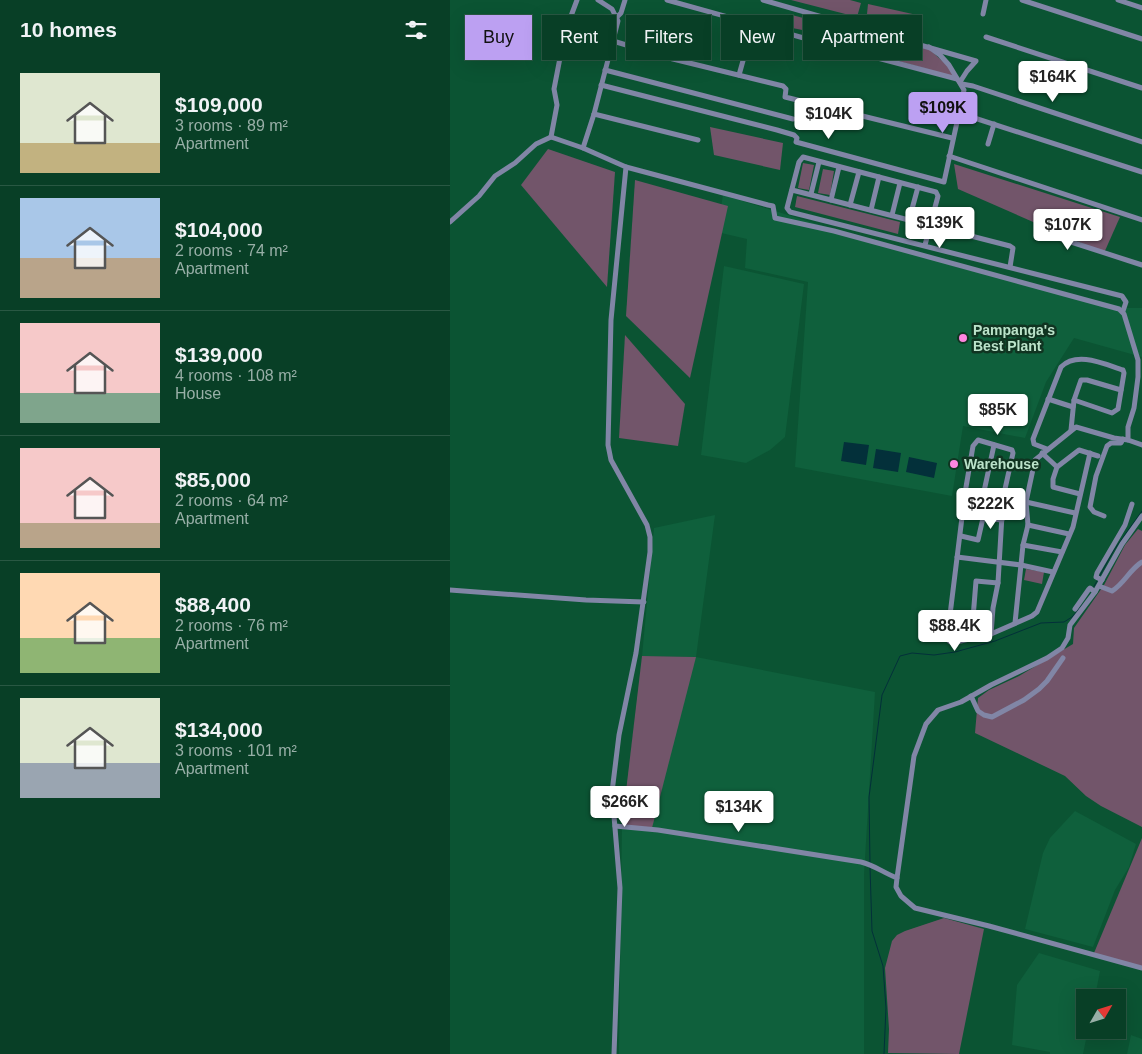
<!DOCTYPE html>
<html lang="en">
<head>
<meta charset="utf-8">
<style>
	:root { --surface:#083f26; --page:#164a32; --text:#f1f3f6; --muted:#98afa7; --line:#295843; --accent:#bca0f2 }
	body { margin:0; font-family:Helvetica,sans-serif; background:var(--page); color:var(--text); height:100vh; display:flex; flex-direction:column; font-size:19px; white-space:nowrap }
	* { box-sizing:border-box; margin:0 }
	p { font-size:16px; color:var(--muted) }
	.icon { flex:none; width:28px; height:28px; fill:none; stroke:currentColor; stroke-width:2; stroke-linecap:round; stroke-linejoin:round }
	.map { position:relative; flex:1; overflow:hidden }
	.drawer { display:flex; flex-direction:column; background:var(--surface); width:450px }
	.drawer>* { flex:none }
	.banner { position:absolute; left:15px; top:15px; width:475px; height:45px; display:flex; gap:10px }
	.needle { width:32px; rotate:51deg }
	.buttons { position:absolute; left:626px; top:989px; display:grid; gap:10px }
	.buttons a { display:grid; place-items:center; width:50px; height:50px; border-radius:0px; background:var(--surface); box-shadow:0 5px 20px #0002,0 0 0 1px var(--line); font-size:25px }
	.price { position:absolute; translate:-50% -42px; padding:0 11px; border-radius:5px; background:#fff; color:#222; font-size:16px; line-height:32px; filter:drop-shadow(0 1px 2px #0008) }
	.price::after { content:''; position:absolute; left:50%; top:30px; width:15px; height:11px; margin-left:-8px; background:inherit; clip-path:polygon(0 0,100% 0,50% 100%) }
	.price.selected { background:var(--accent); color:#111 }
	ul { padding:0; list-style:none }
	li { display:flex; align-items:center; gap:15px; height:125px; padding:0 20px }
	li+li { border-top:1px solid var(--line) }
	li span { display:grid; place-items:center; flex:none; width:140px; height:100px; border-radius:0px; color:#555 }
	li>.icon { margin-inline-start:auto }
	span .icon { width:60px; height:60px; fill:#fffc; stroke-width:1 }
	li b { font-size:21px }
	h2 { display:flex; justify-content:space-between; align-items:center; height:60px; padding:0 20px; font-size:21px }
	.pill { padding:0 18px; border-radius:0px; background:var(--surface); box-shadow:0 5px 20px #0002,0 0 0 1px var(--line); font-size:18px; line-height:45px }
	.pill.selected { background:var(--accent); color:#111 }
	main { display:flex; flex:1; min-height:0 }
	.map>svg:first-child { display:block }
	.built { fill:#0f603c }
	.green { fill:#72556a }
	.water { fill:#03303a }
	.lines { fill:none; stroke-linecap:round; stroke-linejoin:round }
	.stream { stroke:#03303a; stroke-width:1 }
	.street { stroke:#8186a6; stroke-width:5 }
	.poi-dot { fill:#fe85e0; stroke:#103421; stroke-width:2 }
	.labels { text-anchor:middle; stroke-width:5; stroke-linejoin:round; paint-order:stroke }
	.poi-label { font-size:14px; font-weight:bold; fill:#bbe3ca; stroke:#103421; text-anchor:start }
</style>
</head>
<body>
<main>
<section class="drawer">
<h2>10 homes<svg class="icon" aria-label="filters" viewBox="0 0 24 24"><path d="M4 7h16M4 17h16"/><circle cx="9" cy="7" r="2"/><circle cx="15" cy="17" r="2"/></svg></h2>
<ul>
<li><span style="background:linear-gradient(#dfe7d0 70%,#c2b280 0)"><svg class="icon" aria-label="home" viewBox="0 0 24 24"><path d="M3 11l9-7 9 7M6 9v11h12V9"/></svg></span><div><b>$109,000</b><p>3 rooms · 89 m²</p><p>Apartment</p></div></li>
<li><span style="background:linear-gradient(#a9c7e8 60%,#b9a48a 0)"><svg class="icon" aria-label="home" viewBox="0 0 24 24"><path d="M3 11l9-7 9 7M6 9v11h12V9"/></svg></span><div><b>$104,000</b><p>2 rooms · 74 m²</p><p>Apartment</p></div></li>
<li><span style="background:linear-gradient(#f6c9c9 70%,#7fa58c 0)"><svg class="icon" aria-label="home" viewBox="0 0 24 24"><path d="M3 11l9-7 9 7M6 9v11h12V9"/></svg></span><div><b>$139,000</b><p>4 rooms · 108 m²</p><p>House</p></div></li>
<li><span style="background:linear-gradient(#f6c9c9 75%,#b9a48a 0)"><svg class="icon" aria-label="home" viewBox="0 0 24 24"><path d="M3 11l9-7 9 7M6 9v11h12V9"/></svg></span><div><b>$85,000</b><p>2 rooms · 64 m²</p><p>Apartment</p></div></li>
<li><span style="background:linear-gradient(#ffd9b3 65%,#8fb573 0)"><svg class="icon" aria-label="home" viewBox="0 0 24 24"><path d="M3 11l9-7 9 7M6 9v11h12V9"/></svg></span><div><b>$88,400</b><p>2 rooms · 76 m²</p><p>Apartment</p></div></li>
<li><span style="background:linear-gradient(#dfe7d0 65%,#9aa5b1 0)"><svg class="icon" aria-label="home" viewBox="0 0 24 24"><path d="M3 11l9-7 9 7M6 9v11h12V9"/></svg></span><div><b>$134,000</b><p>3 rooms · 101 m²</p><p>Apartment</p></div></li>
</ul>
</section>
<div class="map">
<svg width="692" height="1054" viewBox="0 0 692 1054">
	<rect width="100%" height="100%" fill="#0b5433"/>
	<!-- built -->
	<g class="built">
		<path d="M273 195 510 268 678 308H692V357L624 338 596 382 575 438 513 426 502 496 345 467 358 282 295 268 297 239 267 232Z"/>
		<path d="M274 266 354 284 335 437 320 450 296 463 251 455Z"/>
		<path d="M265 515 246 657 425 692 414 875V1054H169L172 825 246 657 192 656 204 528Z"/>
		<path d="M625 811 686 844 679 867 665 890 643 947 575 929 593 853 600 838Z"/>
		<path d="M589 953 650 971 645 997 635 998V1030H638L633 1054H600V1052L562 1045 567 985Z"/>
		<path d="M681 1035 692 1039V1054H677Z"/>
	</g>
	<!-- green -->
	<g class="green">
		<path d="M341 0H400L411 3 407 17Z"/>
		<path d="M418 4 467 15 463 37 416 24Z"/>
		<path d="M338 14 403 31 388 37 332 26Z"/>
		<path d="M412 30 479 49 498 66 505 77 395 46Z"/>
		<path d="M260 127 333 143 330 170 264 155Z"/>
		<path d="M98 149 165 172 157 287 71 185Z"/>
		<path d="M353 163 364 165 359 190 348 188Z"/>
		<path d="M504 164 670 217 654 253 508 189Z"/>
		<path d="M373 169 384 171 380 195 368 193Z"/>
		<path d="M185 180 278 206 240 378 176 316Z"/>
		<path d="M347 196 450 222 448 234 345 207Z"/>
		<path d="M175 335 235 404 228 446 169 438Z"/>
		<path d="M688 529 692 531V827L651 806 636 796 615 776 525 733 528 698 539 690 569 676 623 644 624 628 654 585 675 545Z"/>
		<path d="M576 569 594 572 592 584 574 580Z"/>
		<path d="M192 656 246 657 202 828 172 825Z"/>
		<path d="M692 838V968L644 953Z"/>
		<path d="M494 918 534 929 509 1054 438 1053 439 1029 435 968 442 941 447 935 455 931Z"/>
	</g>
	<!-- water -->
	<g class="water">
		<path d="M394 442 419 445 416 465 391 461Z"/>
		<path d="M426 449 451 453 448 472 423 468Z"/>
		<path d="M459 457 487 463 484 478 456 472Z"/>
	</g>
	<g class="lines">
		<!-- stream -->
		<g class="stream">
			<path d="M649 577 664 550 692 511"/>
			<path d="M643 588 647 581"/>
			<path d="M420 863 419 797 432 695 450 656 462 653 484 655 505 652 545 641 591 623 614 622 622 617 633 604"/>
			<path d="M420 867 422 931 433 966 436 1008 434 1054"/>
		</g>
		<!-- street -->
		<g class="street">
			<path d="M148 0 162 9 168 21 144 114 133 148 176 167 161 320 158 445 161 460 197 525 200 537V552L186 653 169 735 162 792 170 888 164 1054"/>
			<path d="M217 0 386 47 410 28"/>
			<path d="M313 0 526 61 517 71 510 82"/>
			<path d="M572 0 692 39"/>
			<path d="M668 0 692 8"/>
			<path d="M533 14 536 0"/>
			<path d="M167 17 171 13 175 0"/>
			<path d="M536 37 692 88"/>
			<path d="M163 41 223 59 333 86 336 89 335 97 502 138"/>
			<path d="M386 47 507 79"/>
			<path d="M155 70 343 119"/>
			<path d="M289 75 303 25"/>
			<path d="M512 84 523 86 692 142"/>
			<path d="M151 85 327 130 344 135 347 138 346 142 494 182 514 90 499 65 490 55 479 47"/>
			<path d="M509 113 692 172"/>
			<path d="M144 114 248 140"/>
			<path d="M101 137 107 105 104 89 115 32 127 0"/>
			<path d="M538 144 544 124"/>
			<path d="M499 156 692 220"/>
			<path d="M176 167 318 205 323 206 325 218 384 231 669 309 674 314 688 360V377L684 408 678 427V440L692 445"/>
			<path d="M342 190 560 246 563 248 560 267"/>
			<path d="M361 194 369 162"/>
			<path d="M381 200 389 167"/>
			<path d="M400 205 409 172"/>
			<path d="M421 210 429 177"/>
			<path d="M442 215 450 183"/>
			<path d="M459 220 468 187"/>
			<path d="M0 222 29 196 45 176 65 163 86 144 101 137 133 148"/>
			<path d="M590 232 692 265"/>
			<path d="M475 245 488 196 486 192 353 157 349 162 337 208 340 212 672 296 676 302 673 311"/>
			<path d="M598 399 623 407"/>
			<path d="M621 430 624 400 631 380H637L671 390"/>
			<path d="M597 449 584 444 583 439 611 367C627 351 654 364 673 370L674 373 668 409 662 413 624 400"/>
			<path d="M592 453 607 467 603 479V487L630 494"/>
			<path d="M607 467 629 450 648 456"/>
			<path d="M515 493 576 502 625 513"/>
			<path d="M533 496 544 445"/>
			<path d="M654 516 644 512 640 507 646 476 657 446 661 443H671L673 439"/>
			<path d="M578 525 619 534"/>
			<path d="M511 536 528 540 533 518 552 520"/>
			<path d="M573 545 612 552"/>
			<path d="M507 557 571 565 603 572"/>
			<path d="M652 580 646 577 647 573 675 525 682 504"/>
			<path d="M548 583 543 608 541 634 582 616 587 612 623 527 640 453"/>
			<path d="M649 586 662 591C674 584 680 569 692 562"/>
			<path d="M0 590 136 600 194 602"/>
			<path d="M625 609 639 589 640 588 645 592"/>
			<path d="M499 623 523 618 526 581 548 583 553 498 563 453 562 450 528 440 523 446 515 493 499 623V641L502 643 541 634"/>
			<path d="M565 623 573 545 578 525 576 502 585 460 626 427 664 438 678 440"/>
			<path d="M521 696 528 711 534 715 542 717 574 700 589 689 597 681 613 658"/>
			<path d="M165 826 208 830 411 862C424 865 434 873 447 878L446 887 451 896 465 908 539 926 692 968"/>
			<path d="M447 878 464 756 476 724 488 710 511 702 541 685 597 658 612 648 618 638 620 625 645 592 672 544 692 516"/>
		</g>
	</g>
	<!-- markers -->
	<g class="poi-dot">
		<circle cx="513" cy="338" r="5"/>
		<circle cx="504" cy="464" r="5"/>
	</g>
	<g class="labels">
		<!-- poi labels -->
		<g class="poi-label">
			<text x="523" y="335">Pampanga's<tspan x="523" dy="16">Best Plant</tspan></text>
			<text x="514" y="469">Warehouse</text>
		</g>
	</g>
</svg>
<div class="buttons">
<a><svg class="needle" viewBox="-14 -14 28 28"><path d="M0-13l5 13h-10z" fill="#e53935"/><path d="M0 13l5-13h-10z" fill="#98afa7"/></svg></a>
</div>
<b class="price" style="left:603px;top:103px">$164K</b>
<b class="price selected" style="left:493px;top:134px">$109K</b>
<b class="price" style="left:379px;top:140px">$104K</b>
<b class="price" style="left:490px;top:249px">$139K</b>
<b class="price" style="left:618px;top:251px">$107K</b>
<b class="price" style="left:548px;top:436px">$85K</b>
<b class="price" style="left:541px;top:530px">$222K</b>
<b class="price" style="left:505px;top:652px">$88.4K</b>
<b class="price" style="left:175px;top:828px">$266K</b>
<b class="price" style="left:289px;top:833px">$134K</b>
<div class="banner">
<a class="pill selected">Buy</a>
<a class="pill">Rent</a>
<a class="pill">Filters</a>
<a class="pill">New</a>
<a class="pill">Apartment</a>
</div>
</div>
</main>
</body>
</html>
